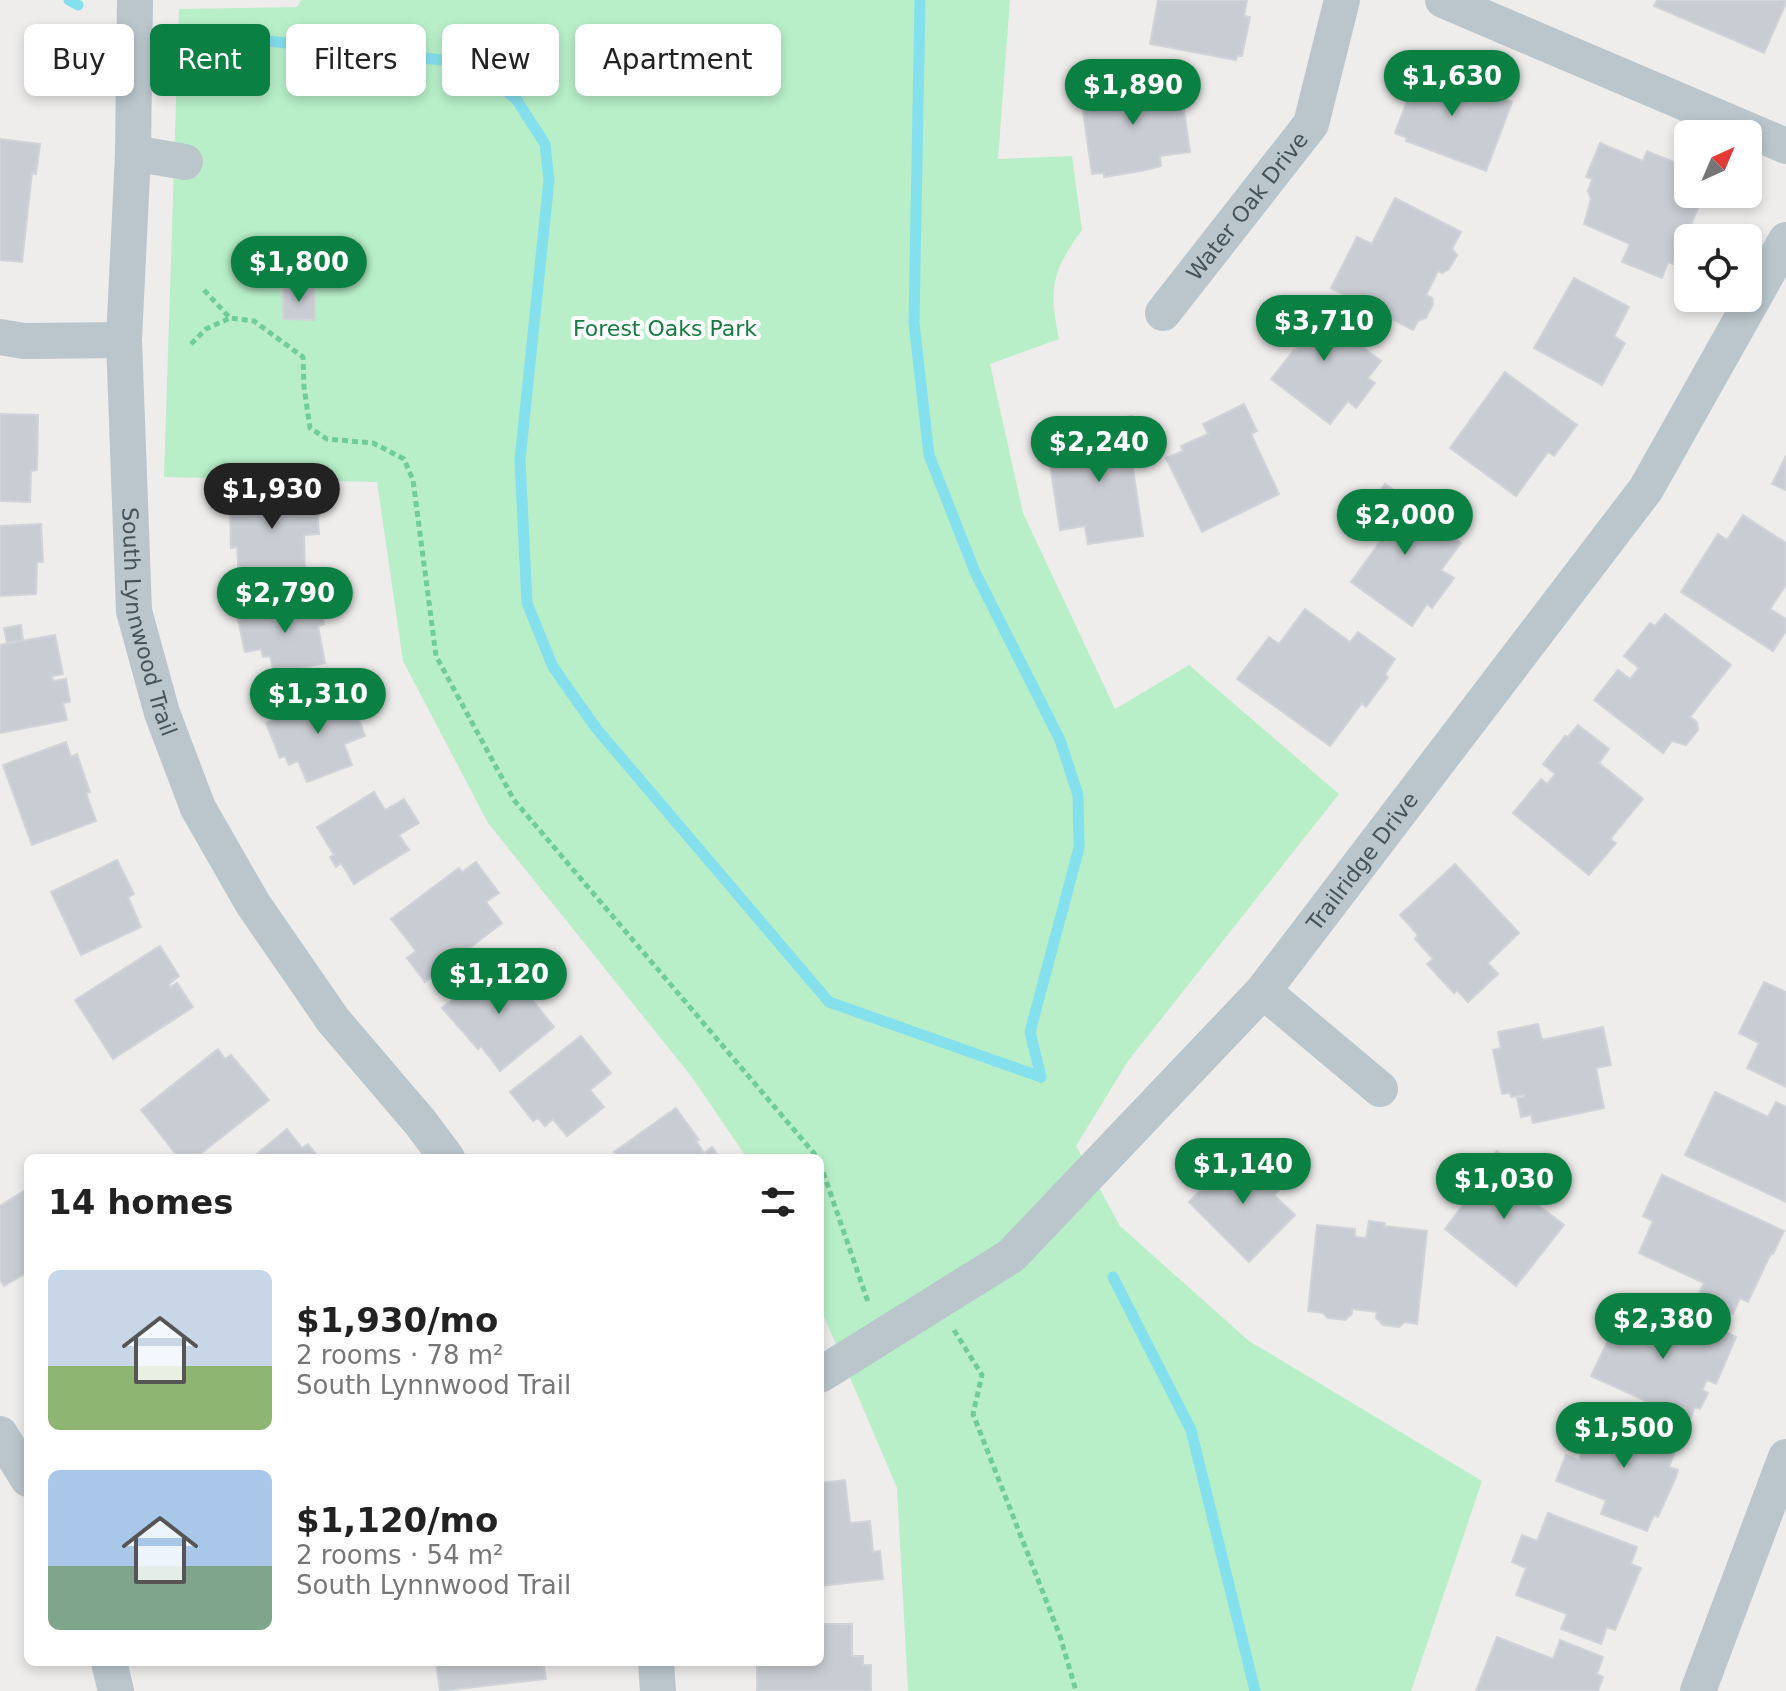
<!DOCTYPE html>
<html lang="en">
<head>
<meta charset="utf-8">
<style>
	:root { --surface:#fff; --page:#f6f6f6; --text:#222; --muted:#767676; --accent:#0b8043 }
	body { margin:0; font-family:"DejaVu Sans",sans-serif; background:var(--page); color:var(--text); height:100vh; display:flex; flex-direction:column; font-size:30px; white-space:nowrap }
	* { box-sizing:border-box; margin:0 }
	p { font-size:26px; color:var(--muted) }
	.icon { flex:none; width:44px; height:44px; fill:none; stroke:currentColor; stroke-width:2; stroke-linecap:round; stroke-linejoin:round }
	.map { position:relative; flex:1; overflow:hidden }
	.side { position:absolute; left:24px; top:1154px; width:800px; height:512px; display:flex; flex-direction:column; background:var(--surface); border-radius:12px; box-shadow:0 4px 12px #0003 }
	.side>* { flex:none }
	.top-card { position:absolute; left:24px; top:24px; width:800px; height:72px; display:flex; gap:16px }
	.needle { width:52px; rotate:44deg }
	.tools { position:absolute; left:1674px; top:120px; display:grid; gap:16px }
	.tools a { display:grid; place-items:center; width:88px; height:88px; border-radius:12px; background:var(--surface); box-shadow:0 4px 12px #0003; font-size:40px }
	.price { position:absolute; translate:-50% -68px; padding:0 18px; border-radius:28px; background:var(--accent); color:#fff; font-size:26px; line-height:52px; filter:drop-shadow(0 2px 4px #0008) }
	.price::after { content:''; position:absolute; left:50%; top:48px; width:24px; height:18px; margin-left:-12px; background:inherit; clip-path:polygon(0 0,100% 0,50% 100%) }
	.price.selected { background:#222; color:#fff }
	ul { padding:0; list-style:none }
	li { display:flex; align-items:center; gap:24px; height:200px; padding:0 24px }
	li span { display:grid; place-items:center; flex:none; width:224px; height:160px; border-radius:12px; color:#555 }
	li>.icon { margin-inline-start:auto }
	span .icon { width:96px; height:96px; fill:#fffc; stroke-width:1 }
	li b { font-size:34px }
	h2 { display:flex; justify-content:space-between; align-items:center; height:96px; padding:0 24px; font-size:34px }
	.tag { padding:0 28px; border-radius:12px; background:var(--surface); box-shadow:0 4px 12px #0003; font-size:28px; line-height:72px }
	.tag.selected { background:var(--accent); color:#fff }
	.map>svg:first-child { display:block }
	.green { fill:#b8efc9 }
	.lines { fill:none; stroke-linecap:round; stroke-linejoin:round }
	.stream { stroke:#84e0ed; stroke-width:11 }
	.building { fill:#c9ccd2; stroke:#d0d3d8; stroke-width:2 }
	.path { stroke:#70cd97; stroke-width:5; stroke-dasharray:6 4; stroke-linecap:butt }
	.minor { stroke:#bac6cc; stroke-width:36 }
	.labels { text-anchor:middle; stroke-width:8; stroke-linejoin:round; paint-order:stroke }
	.street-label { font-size:22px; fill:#44525a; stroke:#fff }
	.park-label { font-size:22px; fill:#147c3f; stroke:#fff }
</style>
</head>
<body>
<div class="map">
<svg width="1786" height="1691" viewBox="0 0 1786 1691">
	<rect width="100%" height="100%" fill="#efecec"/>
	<!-- green -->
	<path class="green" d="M301 0H1010L998 159 1072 156 1082 230C1051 272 1049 289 1059 339L990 364 1023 513 1115 709 1189 665 1339 794 1128 1061 1076 1146 1120 1226 1249 1341 1482 1481 1411 1691H908L897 1488 820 1307V1158H747L691 1076 488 823 403 661 377 482 164 477 179 9 297 7Z"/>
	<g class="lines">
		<!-- stream -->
		<g class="stream">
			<path d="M69 0 78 5"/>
			<path d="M920 0 914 323 929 455 975 572 1060 740 1078 795 1079 848 1030 1032 1041 1077"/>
			<path d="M203 34 442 60 481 70 516 99 545 144 549 180 520 460 527 603 553 667 596 728 829 1002 1041 1077"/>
			<path d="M1113 1277 1191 1430 1255 1691"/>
		</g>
	</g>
	<!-- building -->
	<g class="building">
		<path d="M1158 0H1247L1244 16 1250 17 1242 56H1237L1236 60 1150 44Z"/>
		<path d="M1657 0H1786V3L1764 53 1654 6Z"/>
		<path d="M1416 65 1512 102 1486 171 1406 141 1407 138 1395 133 1407 101 1403 99Z"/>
		<path d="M1176 82 1178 97H1182L1190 152 1160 156 1161 166 1141 171 1104 177V173L1092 174 1080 90 1134 83 1135 89Z"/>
		<path d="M0 139 40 144 36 174 32 173 22 262 0 260Z"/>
		<path d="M1600 143 1643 161 1647 151 1688 168V194H1704L1674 264 1668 262 1662 278 1622 262 1630 244 1584 224 1591 199 1588 191 1592 179 1586 177Z"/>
		<path d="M1395 198 1461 232 1452 249 1457 255 1449 269 1442 273 1438 271 1426 295 1432 298 1433 304 1426 318 1418 321 1413 330 1331 288 1357 237 1372 244Z"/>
		<path d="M1574 278 1629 307 1614 336 1625 343 1602 385 1534 348Z"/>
		<path d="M283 287 315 288V320L283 319Z"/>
		<path d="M1312 297 1342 321 1337 328 1381 361 1368 378 1375 383 1356 408 1348 401 1330 424 1271 379 1294 350 1295 352 1298 348 1278 334 1304 301 1307 304Z"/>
		<path d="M1505 372 1577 425 1554 456 1548 452 1516 496 1450 448Z"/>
		<path d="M1244 404 1257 431 1251 434 1279 494 1202 532 1166 458 1183 451 1181 446 1208 434 1203 424Z"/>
		<path d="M0 414 38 415 37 470 31 471 30 502 0 501Z"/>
		<path d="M1132 416 1137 448 1130 449 1143 536 1088 544 1085 526 1060 530 1048 452 1092 445 1089 423Z"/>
		<path d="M1786 456V490L1772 484Z"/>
		<path d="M1385 484 1445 525 1442 529 1461 543 1441 570 1454 578 1432 608 1427 604 1412 626 1351 582 1384 536 1360 519Z"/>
		<path d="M301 489V495L316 494 319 534 304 535 305 573 239 577 237 547 231 548 230 510H234L233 492Z"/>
		<path d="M1743 515 1786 543V585L1770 609 1786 619V631L1773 651 1681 592 1718 534 1727 540Z"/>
		<path d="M41 524 43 562H37L36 594 0 596V526Z"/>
		<path d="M314 599 315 603 320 602 324 624 318 626 325 663 274 673 270 656 263 657 261 649 245 652 237 615Z"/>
		<path d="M1305 609 1350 642 1358 632 1395 659 1385 674 1388 677 1366 707 1362 703 1330 746 1237 679 1269 637 1279 644Z"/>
		<path d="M1665 614 1731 665 1690 717 1697 722 1698 730 1686 745 1672 741 1663 753 1594 700 1618 670 1630 679 1639 668 1624 656 1650 623 1655 626Z"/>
		<path d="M21 625 23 640 7 643 4 628Z"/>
		<path d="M55 635 63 674 52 676 53 681 66 679 70 702 63 703 67 720 0 733V645Z"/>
		<path d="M348 691 365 736 344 744 352 765 307 782 298 761 289 765 285 756 280 758 266 723Z"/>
		<path d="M1578 725 1609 749 1599 763 1643 799 1610 839 1616 843 1589 875 1513 813 1541 779 1547 784 1555 774 1543 764 1565 736 1568 737Z"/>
		<path d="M66 742 71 757 77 754 90 792 86 793 96 821 32 845 3 765Z"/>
		<path d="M374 792 385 810 404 799 419 823 399 835 409 850 354 884 341 863 336 867 330 857 334 855 317 827Z"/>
		<path d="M117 860 134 894 128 897 141 927 81 955 51 892Z"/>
		<path d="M476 862 499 893 486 902 502 923 425 982 407 958 416 951 391 919 459 868 462 872Z"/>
		<path d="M1455 864 1519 933 1488 963 1498 974 1468 1002 1457 990 1454 993 1427 964 1433 959 1415 939 1418 935 1400 915Z"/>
		<path d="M160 946 179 976 169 984 171 987 177 983 193 1007 113 1059 75 1000Z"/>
		<path d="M501 961 554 1027 500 1071 481 1046 478 1049 442 1008Z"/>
		<path d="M1764 982 1786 992V1087L1747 1068 1759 1043 1739 1033Z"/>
		<path d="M1538 1024 1542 1040 1603 1027 1611 1065 1596 1068 1604 1108 1533 1123 1531 1115 1521 1117 1517 1098 1525 1097V1094L1511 1097 1510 1093 1502 1094 1493 1050 1501 1048 1498 1032Z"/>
		<path d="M581 1036 611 1073 590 1090 604 1107 567 1136 553 1119 545 1126 538 1118 533 1121 510 1092Z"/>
		<path d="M218 1049 225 1059 231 1055 269 1100 195 1158H179L141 1110Z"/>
		<path d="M1715 1092 1768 1117 1776 1102 1786 1107V1202L1685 1155Z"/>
		<path d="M676 1108 699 1140 696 1141 704 1153 712 1147 720 1158H613L617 1155 614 1152Z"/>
		<path d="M287 1129 302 1148 308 1144 319 1158H252Z"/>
		<path d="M1239 1151 1249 1162 1252 1159 1281 1188 1274 1195 1295 1215 1249 1262 1189 1202Z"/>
		<path d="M1497 1151 1530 1177 1520 1191 1564 1225 1516 1286 1445 1229 1468 1198 1463 1195Z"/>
		<path d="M1662 1175 1784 1231 1773 1254 1771 1253 1748 1302 1740 1298 1733 1314 1697 1297 1704 1283 1639 1253 1653 1221 1643 1216Z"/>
		<path d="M24 1191 28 1198V1272L4 1286 0 1280V1206Z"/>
		<path d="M1369 1221 1385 1223 1384 1226 1427 1231 1417 1324 1405 1322 1399 1327 1383 1325 1376 1318 1377 1312 1352 1309V1314L1345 1320 1328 1318 1323 1313 1308 1311 1317 1225 1355 1229V1237L1366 1238Z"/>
		<path d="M1626 1303 1693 1334 1700 1319 1736 1337 1716 1384 1707 1380 1702 1390 1708 1393 1700 1409 1695 1407 1689 1421 1591 1376Z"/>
		<path d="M1597 1410 1679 1441 1669 1467 1678 1470 1676 1477 1658 1517 1654 1515 1647 1531 1601 1514 1606 1500 1556 1481 1566 1455 1579 1460Z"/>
		<path d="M845 1480 850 1523 870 1521 873 1552 880 1551 883 1579 820 1586V1483Z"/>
		<path d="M1548 1513 1637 1547 1631 1564 1641 1568 1615 1630 1607 1627 1601 1644 1561 1629 1567 1614 1516 1595 1526 1568 1512 1562 1522 1535 1537 1541Z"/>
		<path d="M820 1624H852V1656H863V1665H871V1691H757V1662H820Z"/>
		<path d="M1497 1637 1553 1659 1560 1640 1603 1657 1597 1674 1603 1677 1598 1691H1476Z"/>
		<path d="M436 1662H543L546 1679 440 1691Z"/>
	</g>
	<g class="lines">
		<!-- path -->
		<g class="path">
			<path d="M204 290 230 318 254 321 303 357 304 387 310 428 327 439 373 443 404 459 413 480 436 656 514 800 818 1158"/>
			<path d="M191 344 206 329 230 318"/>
			<path d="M820 1163 868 1302"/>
			<path d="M954 1330 982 1375 973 1414 1060 1636 1076 1691"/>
		</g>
		<!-- minor -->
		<g class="minor">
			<path id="s1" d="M135 0 133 153 124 340 134 611 162 713 198 808 253 904 333 1020 420 1122 447 1158"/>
			<path d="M1443 0 1786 146"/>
			<path d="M133 153 185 162"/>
			<path id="s2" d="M1163 313 1311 124 1342 0"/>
			<path d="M0 337 24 341 124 340"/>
			<path d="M1263 991 1380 1089"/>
			<path id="s3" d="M820 1375 1011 1256 1263 991 1646 489 1786 240"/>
			<path d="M0 1434 28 1479"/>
			<path d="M109 1662 116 1691"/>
			<path d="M656 1662 658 1691"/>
			<path d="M1698 1691 1786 1457"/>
		</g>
	</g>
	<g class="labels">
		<!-- street labels -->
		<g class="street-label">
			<text dy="8" stroke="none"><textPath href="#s2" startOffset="136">Water Oak Drive</textPath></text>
			<text dy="8" stroke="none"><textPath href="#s1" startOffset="624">South Lynnwood Trail</textPath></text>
			<text dy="8" stroke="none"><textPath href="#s3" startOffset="754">Trailridge Drive</textPath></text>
		</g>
		<!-- park labels -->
		<g class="park-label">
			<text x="665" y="336">Forest Oaks Park</text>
		</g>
	</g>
</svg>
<div class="tools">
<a><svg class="needle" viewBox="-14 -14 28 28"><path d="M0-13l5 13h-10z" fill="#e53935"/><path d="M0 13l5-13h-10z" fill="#767676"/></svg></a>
<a><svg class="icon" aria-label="locate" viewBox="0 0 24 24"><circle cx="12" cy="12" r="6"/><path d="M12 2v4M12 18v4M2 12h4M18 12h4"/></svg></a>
</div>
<b class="price" style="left:1452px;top:118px">$1,630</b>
<b class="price" style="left:1133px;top:127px">$1,890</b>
<b class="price" style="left:299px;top:304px">$1,800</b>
<b class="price" style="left:1324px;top:363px">$3,710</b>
<b class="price" style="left:1099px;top:484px">$2,240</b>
<b class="price selected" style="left:272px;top:531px">$1,930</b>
<b class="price" style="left:1405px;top:557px">$2,000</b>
<b class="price" style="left:285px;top:635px">$2,790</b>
<b class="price" style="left:318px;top:736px">$1,310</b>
<b class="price" style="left:499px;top:1016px">$1,120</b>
<b class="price" style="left:1243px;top:1206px">$1,140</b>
<b class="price" style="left:1504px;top:1221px">$1,030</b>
<b class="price" style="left:1663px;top:1361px">$2,380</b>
<b class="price" style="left:1624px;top:1470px">$1,500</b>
<div class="top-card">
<a class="tag">Buy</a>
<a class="tag selected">Rent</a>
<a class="tag">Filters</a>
<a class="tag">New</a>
<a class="tag">Apartment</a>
</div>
<section class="side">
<h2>14 homes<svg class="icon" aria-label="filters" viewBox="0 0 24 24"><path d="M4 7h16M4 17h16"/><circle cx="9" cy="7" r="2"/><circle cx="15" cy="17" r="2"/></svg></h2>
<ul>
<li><span style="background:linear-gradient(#c9d6e8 60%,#8fb573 0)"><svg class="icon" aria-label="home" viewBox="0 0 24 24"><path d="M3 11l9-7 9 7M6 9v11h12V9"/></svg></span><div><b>$1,930/mo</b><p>2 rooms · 78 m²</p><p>South Lynnwood Trail</p></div></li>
<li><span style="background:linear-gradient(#a9c7e8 60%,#7fa58c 0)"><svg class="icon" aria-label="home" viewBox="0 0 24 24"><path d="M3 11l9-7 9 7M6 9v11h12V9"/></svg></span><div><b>$1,120/mo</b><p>2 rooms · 54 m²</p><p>South Lynnwood Trail</p></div></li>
</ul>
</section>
</div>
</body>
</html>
